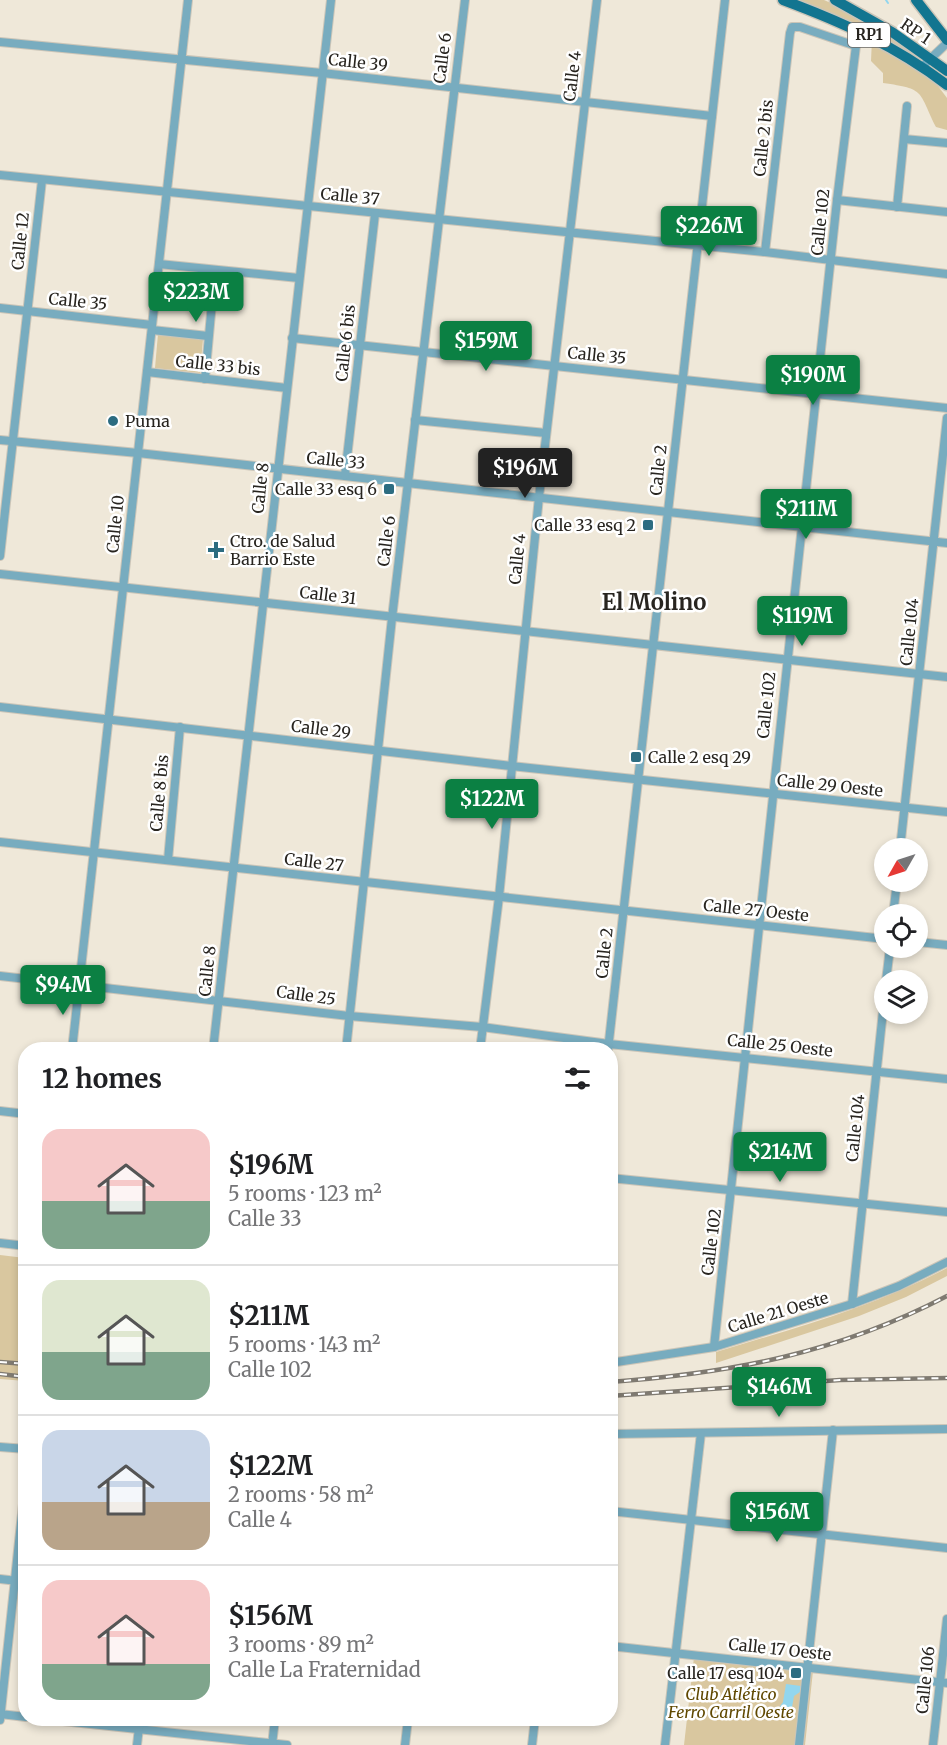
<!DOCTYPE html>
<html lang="en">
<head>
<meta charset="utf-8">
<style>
	:root { --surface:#fff; --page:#f2f2f2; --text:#202124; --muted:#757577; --line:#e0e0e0; --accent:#0b8043 }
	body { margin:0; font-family:Merriweather,serif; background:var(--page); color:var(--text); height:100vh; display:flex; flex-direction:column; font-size:22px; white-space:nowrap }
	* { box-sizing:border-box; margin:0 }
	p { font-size:20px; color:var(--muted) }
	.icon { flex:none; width:33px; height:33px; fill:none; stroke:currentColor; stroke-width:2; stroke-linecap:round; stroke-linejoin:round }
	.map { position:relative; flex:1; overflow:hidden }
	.details { position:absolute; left:18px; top:1042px; width:600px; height:684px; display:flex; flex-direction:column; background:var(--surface); border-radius:24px; box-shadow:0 3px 9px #0003 }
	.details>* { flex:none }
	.needle { width:39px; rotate:231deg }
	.controls { position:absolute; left:874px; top:838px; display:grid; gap:12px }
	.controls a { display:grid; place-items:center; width:54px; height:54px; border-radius:50%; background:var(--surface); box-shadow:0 3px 9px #0003; font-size:30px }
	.price { position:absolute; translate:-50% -51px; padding:0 14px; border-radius:6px; background:var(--accent); color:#fff; font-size:20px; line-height:39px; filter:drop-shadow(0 2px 3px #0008) }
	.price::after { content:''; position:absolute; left:50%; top:36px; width:18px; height:14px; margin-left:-9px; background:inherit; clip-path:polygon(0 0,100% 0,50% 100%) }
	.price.selected { background:#222; color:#fff }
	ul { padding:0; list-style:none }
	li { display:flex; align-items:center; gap:18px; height:150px; padding:0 24px }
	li+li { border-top:2px solid var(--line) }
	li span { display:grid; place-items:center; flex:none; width:168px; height:120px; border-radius:18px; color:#555 }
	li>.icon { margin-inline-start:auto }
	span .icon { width:72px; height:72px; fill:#fffc; stroke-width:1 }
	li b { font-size:26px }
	h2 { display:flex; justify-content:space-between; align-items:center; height:72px; padding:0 24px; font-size:26px }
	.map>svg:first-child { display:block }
	.green { fill:#d9c79f }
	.water { fill:#92d6ee }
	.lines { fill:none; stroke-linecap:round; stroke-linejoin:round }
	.stream { stroke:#92d6ee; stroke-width:2 }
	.minor-casing { stroke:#cbc5b8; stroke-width:10 }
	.major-casing { stroke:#cbc5b8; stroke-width:13 }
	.minor { stroke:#78acbf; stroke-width:8 }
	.major { stroke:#127590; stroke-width:10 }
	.rail-casing { stroke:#7f7a71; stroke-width:4.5 }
	.rail { stroke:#fff; stroke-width:2; stroke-dasharray:7; stroke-linecap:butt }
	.poi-dot { fill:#2c6c81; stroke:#fff; stroke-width:2 }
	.labels { text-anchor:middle; stroke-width:5; stroke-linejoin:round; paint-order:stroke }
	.shield { fill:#fff; stroke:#686663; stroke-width:1.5 }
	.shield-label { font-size:15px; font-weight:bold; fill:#282520 }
	.street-label { font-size:16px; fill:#282520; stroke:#fff }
	.poi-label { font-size:16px; fill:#282520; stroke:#fff; text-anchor:start }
	.park-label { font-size:16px; font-style:italic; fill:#604800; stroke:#fff }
	.district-label { font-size:22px; font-weight:bold; fill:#282520; stroke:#fff }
</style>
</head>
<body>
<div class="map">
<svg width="947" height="1745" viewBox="0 0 947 1745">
	<rect width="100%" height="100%" fill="#efe8d9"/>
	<!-- green -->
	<g class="green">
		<path d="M792 0H824L833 4 910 50 947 78V83Z"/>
		<path d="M872 39 935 82 947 98V130L936 127C918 91 926 89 883 83V73L871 61Z"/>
		<path d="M158 334 203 339 200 373 155 368Z"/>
		<path d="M0 1255 25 1258V1381L0 1379Z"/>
		<path d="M947 1268V1276L906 1297 859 1316 716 1363V1352C795 1328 874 1307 947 1268Z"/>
		<path d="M694 1657 813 1671 805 1745H684Z"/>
	</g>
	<!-- water -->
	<path class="water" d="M786 1684 801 1686 800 1692 794 1696 791 1713 776 1712 783 1702Z"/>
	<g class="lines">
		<!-- stream -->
		<path class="stream" d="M886 0 888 3"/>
		<!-- minor casing -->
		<g class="minor-casing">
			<g id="minor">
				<path d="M0 42 322 73 712 116"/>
				<path d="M926 63 947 43"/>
				<path d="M904 139 947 143"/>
				<path d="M0 175 765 252 947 274"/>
				<path d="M837 200 947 212"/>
				<path d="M897 207 907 106"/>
				<path d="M765 252 790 33 792 27H800L856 46"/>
				<path d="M159 264 299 278"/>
				<path d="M0 308 152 325"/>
				<path d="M152 330 208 336"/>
				<path d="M292 338 947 408"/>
				<path d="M147 372 287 388"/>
				<path d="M205 379 215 270"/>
				<path d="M415 420 546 433"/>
				<path d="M0 440 138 453 947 543"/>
				<path d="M345 475 375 214"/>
				<path d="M0 556 42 180"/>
				<path d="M0 574 947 677"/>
				<path d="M0 707 511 766 947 812"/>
				<path d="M0 842 885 939"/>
				<path d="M900 849 947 418"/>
				<path d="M168 860 180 727"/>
				<path d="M893 915 897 882"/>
				<path d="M918 942 947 945"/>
				<path d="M0 976 349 1016 482 1027 609 1044 947 1079"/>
				<path d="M886 981 890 948"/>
				<path d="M72 1050 188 0"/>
				<path d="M213 1050 331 0"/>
				<path d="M346 1050 392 618 465 0"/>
				<path d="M480 1050 499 897 539 497 597 0"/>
				<path d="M608 1050 725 0"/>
				<path d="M0 1111 26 1114"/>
				<path d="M610 1178 947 1212"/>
				<path d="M0 1243 26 1246"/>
				<path d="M852 1304 885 992"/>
				<path d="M714 1347 837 200 856 46 861 31"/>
				<path d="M610 1363 714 1347 852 1304 899 1286 947 1262"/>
				<path d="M610 1434 947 1429"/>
				<path d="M0 1447 26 1449"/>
				<path d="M610 1511 947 1548"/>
				<path d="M0 1579 26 1582"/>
				<path d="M610 1646 947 1683"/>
				<path d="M0 1714 26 1717"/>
				<path d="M44 1719 287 1745"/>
				<path d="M0 1720 26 1476"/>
				<path d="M137 1745 140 1719"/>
				<path d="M272 1745 275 1719"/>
				<path d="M405 1745 408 1719"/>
				<path d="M532 1745 535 1719"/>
				<path d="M665 1745 701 1433"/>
				<path d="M799 1745 833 1430"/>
				<path d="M933 1745 947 1619"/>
			</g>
		</g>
		<!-- major casing -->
		<g class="major-casing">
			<g id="major">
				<path d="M783 0C842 22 896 46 947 85"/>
				<path d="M835 0 892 32 947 71"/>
				<path d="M916 0 947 40"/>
			</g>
		</g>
		<!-- minor -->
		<use href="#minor" class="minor"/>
		<!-- major -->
		<use href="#major" class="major"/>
		<!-- rail casing -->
		<g class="rail-casing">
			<g id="rail">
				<path d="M0 1362 26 1364"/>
				<path d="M0 1374 26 1377"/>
				<path d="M610 1382C732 1373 838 1353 947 1296"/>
				<path d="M610 1396 840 1380 947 1378"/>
			</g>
		</g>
		<!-- rail -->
		<use href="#rail" class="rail"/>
	</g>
	<!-- markers -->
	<g class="poi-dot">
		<circle cx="113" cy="421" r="6"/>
		<rect x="383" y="483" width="12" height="12" rx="3"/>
		<rect x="642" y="519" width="12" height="12" rx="3"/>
		<path d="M213 541h6v6h6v6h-6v6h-6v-6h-6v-6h6z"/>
		<rect x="630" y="751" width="12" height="12" rx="3"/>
		<rect x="790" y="1667" width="12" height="12" rx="3"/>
	</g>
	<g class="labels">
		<!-- shield labels -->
		<rect class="shield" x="848" y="23" width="42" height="24" rx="4.5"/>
		<g class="shield-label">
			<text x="869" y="40">RP1</text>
		</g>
		<!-- street labels -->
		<g class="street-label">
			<text transform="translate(916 31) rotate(34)" y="6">RP 1</text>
			<text transform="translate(442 58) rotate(-83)" y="6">Calle 6</text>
			<text transform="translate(358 62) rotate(6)" y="6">Calle 39</text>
			<text transform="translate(572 76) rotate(-83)" y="6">Calle 4</text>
			<text transform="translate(763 138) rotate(-84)" y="6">Calle 2 bis</text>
			<text transform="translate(350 196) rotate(6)" y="6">Calle 37</text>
			<text transform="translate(820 222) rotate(-84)" y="6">Calle 102</text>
			<text transform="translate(20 241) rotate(-84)" y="6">Calle 12</text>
			<text transform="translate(78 301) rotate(6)" y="6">Calle 35</text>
			<text transform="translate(345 343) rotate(-84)" y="6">Calle 6 bis</text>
			<text transform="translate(597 355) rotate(6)" y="6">Calle 35</text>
			<text transform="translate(218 365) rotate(6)" y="6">Calle 33 bis</text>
			<text transform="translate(336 460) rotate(6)" y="6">Calle 33</text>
			<text transform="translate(658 470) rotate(-84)" y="6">Calle 2</text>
			<text transform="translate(260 488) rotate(-84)" y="6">Calle 8</text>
			<text transform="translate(115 524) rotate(-84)" y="6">Calle 10</text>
			<text transform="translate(386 541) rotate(-83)" y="6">Calle 6</text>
			<text transform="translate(517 559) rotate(-84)" y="6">Calle 4</text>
			<text transform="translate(328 595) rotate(7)" y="6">Calle 31</text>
			<text transform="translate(909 632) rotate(-84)" y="6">Calle 104</text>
			<text transform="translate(766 705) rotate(-84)" y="6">Calle 102</text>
			<text transform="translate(321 729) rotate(7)" y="6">Calle 29</text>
			<text transform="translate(830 785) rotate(6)" y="6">Calle 29 Oeste</text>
			<text transform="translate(159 793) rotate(-85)" y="6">Calle 8 bis</text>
			<text transform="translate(314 862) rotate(7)" y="6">Calle 27</text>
			<text transform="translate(756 910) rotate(6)" y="6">Calle 27 Oeste</text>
			<text transform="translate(604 953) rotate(-84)" y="6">Calle 2</text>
			<text transform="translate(207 971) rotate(-84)" y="6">Calle 8</text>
			<text transform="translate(306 995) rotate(8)" y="6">Calle 25</text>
			<text transform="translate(780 1045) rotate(6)" y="6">Calle 25 Oeste</text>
			<text transform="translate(855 1128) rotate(-84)" y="6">Calle 104</text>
			<text transform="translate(711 1242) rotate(-83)" y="6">Calle 102</text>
			<text transform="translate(778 1312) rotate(-17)" y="6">Calle 21 Oeste</text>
			<text transform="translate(780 1649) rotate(6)" y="6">Calle 17 Oeste</text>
			<text transform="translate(925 1680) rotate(-84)" y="6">Calle 106</text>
		</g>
		<!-- poi labels -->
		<g class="poi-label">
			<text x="125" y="427">Puma</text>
			<text x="377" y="495" text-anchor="end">Calle 33 esq 6</text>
			<text x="636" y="531" text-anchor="end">Calle 33 esq 2</text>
			<text x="230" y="547">Ctro. de Salud<tspan x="230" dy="18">Barrio Este</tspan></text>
			<text x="648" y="763">Calle 2 esq 29</text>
			<text x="784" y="1679" text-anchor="end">Calle 17 esq 104</text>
		</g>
		<!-- park labels -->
		<g class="park-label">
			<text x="731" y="1700">Club Atlético<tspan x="731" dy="18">Ferro Carril Oeste</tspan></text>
		</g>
		<!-- district labels -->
		<g class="district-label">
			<text x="654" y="610">El Molino</text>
		</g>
	</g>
</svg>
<div class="controls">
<a><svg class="needle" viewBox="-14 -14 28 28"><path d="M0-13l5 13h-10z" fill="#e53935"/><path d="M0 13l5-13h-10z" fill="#757577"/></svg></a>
<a><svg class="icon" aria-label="locate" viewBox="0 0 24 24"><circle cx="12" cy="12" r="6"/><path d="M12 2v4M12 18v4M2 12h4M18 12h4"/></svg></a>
<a><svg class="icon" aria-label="layers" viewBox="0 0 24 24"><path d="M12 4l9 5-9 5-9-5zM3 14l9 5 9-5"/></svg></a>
</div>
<b class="price" style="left:709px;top:257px">$226M</b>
<b class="price" style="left:196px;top:323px">$223M</b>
<b class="price" style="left:486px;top:372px">$159M</b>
<b class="price" style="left:813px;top:406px">$190M</b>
<b class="price selected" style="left:525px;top:499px">$196M</b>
<b class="price" style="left:806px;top:540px">$211M</b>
<b class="price" style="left:802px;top:647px">$119M</b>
<b class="price" style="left:492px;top:830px">$122M</b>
<b class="price" style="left:63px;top:1016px">$94M</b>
<b class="price" style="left:780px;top:1183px">$214M</b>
<b class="price" style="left:779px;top:1418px">$146M</b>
<b class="price" style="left:777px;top:1543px">$156M</b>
<section class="details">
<h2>12 homes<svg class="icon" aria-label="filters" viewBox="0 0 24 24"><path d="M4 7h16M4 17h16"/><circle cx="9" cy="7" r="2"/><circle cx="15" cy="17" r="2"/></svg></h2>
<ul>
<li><span style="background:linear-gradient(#f6c9c9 60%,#7fa58c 0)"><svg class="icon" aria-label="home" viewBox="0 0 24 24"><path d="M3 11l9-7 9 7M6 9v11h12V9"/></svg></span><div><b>$196M</b><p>5 rooms · 123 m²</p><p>Calle 33</p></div></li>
<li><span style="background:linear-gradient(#dfe7d0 60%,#7fa58c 0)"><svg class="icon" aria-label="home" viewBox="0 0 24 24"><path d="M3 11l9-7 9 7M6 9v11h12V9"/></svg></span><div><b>$211M</b><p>5 rooms · 143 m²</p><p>Calle 102</p></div></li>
<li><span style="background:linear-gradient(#c9d6e8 60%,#b9a48a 0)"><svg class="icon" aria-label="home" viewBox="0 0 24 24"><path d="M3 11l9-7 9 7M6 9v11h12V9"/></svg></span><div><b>$122M</b><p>2 rooms · 58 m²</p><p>Calle 4</p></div></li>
<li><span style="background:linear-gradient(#f6c9c9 70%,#7fa58c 0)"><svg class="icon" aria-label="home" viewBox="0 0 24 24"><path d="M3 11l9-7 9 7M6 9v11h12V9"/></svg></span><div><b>$156M</b><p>3 rooms · 89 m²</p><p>Calle La Fraternidad</p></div></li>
</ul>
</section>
</div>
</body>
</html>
